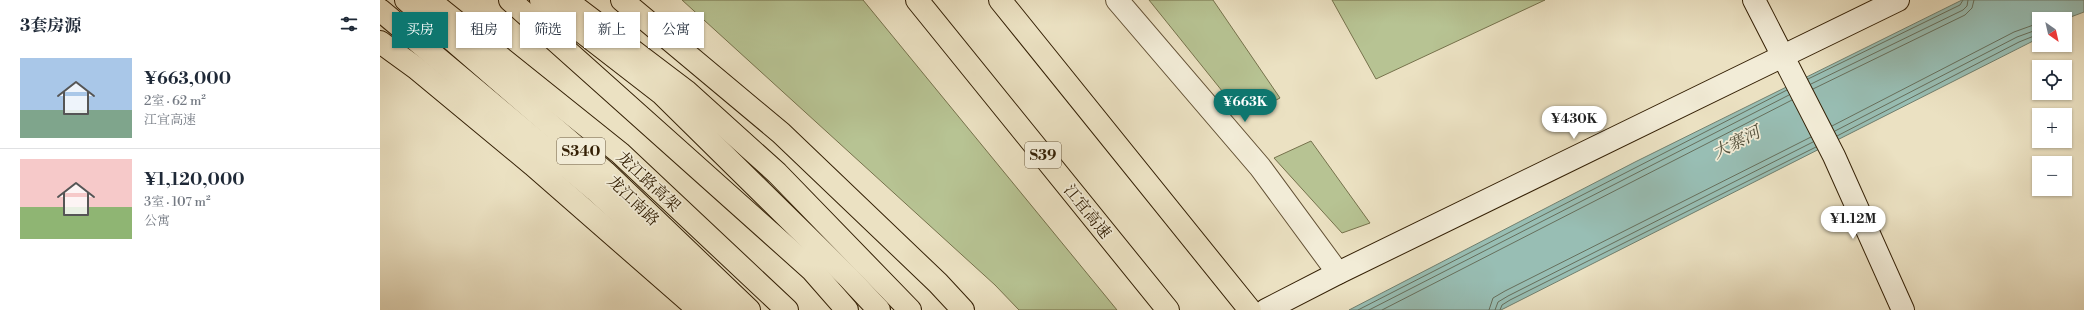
<!DOCTYPE html>
<html lang="zh">
<head>
<meta charset="utf-8">
<style>
	:root { --surface:#fff; --page:#f6f6f7; --text:#1f2937; --muted:#747a83; --line:#e0e1e3; --accent:#0f766e }
	body { margin:0; font-family:"Libre Bodoni","Noto Serif SC",serif; background:var(--page); color:var(--text); height:100vh; display:flex; flex-direction:column; font-size:15px; white-space:nowrap }
	* { box-sizing:border-box; margin:0 }
	p { font-size:13px; color:var(--muted) }
	.icon { flex:none; width:22px; height:22px; fill:none; stroke:currentColor; stroke-width:2; stroke-linecap:round; stroke-linejoin:round }
	.map { position:relative; flex:1; overflow:hidden }
	.sheet { display:flex; flex-direction:column; background:var(--surface); width:380px }
	.sheet>* { flex:none }
	.guide { position:absolute; left:12px; top:12px; width:380px; height:36px; display:flex; gap:8px }
	.needle { width:26px; rotate:146deg }
	.controls { position:absolute; left:1652px; top:12px; display:grid; gap:8px }
	.controls a { display:grid; place-items:center; width:40px; height:40px; border-radius:0px; background:var(--surface); box-shadow:0 1px 3px #0004; font-size:20px }
	.price { position:absolute; translate:-50% -34px; padding:0 9px; border-radius:14px; background:#fff; color:#222; font-size:13px; line-height:26px; filter:drop-shadow(0 1px 2px #0008) }
	.price::after { content:''; position:absolute; left:50%; top:24px; width:12px; height:9px; margin-left:-6px; background:inherit; clip-path:polygon(0 0,100% 0,50% 100%) }
	.price.current { background:var(--accent); color:#fff }
	ul { padding:0; list-style:none }
	li { display:flex; align-items:center; gap:12px; height:100px; padding:0 20px }
	li+li { border-top:1px solid var(--line) }
	li span { display:grid; place-items:center; flex:none; width:112px; height:80px; border-radius:0px; color:#555 }
	li>.icon { margin-inline-start:auto }
	span .icon { width:48px; height:48px; fill:#fffc; stroke-width:1 }
	li b { font-size:17px }
	h2 { display:flex; justify-content:space-between; align-items:center; height:48px; padding:0 20px; font-size:17px }
	.pill { padding:0 14px; border-radius:0px; background:var(--surface); box-shadow:0 1px 3px #0004; font-size:14px; line-height:36px }
	.pill.current { background:var(--accent); color:#fff }
	main { display:flex; flex:1; min-height:0 }
	.map>svg:first-child { display:block }
	.green { fill:#b7c393; stroke:#76724c }
	.water { fill:#98beb4; stroke:#707f6e }
	.lines { fill:none; stroke-linecap:round; stroke-linejoin:round }
	.shore { stroke:#666f5c; stroke-width:1 }
	.street-casing { stroke:#625034; stroke-width:24 }
	.secondary-casing { stroke:#342005; stroke-width:24 }
	.primary-casing { stroke:#342005; stroke-width:24 }
	.highway-casing { stroke:#342005; stroke-width:24 }
	.street { stroke:#f2ecd7; stroke-width:22 }
	.secondary { stroke:#f2ecd7; stroke-width:22 }
	.primary { stroke:#ebe1c2; stroke-width:22 }
	.highway { stroke:#ebe1c2; stroke-width:22 }
	.labels { text-anchor:middle; stroke-width:3.5; stroke-linejoin:round; paint-order:stroke }
	.shield { fill:#f2ecd7; stroke:#6d5d44; stroke-width:1 }
	.shield-label { font-size:15px; font-weight:bold; fill:#342005 }
	.street-label { font-size:16px; fill:#342005; stroke:#f2ecd7 }
	.water-label { font-size:17px; font-style:italic; fill:#524f3a; stroke:#f2ecd7 }
</style>
</head>
<body>
<main>
<section class="sheet">
<h2>3套房源<svg class="icon" aria-label="filters" viewBox="0 0 24 24"><path d="M4 7h16M4 17h16"/><circle cx="9" cy="7" r="2"/><circle cx="15" cy="17" r="2"/></svg></h2>
<ul>
<li><span style="background:linear-gradient(#a9c7e8 65%,#7fa58c 0)"><svg class="icon" aria-label="home" viewBox="0 0 24 24"><path d="M3 11l9-7 9 7M6 9v11h12V9"/></svg></span><div><b>¥663,000</b><p>2室 · 62 m²</p><p>江宜高速</p></div></li>
<li><span style="background:linear-gradient(#f6c9c9 60%,#8fb573 0)"><svg class="icon" aria-label="home" viewBox="0 0 24 24"><path d="M3 11l9-7 9 7M6 9v11h12V9"/></svg></span><div><b>¥1,120,000</b><p>3室 · 107 m²</p><p>公寓</p></div></li>
</ul>
</section>
<div class="map">
<svg width="1704" height="310" viewBox="0 0 1704 310">
	<rect width="100%" height="100%" fill="#ebe1c2"/>
	<filter id="stains"><feTurbulence type="fractalNoise" baseFrequency=".005" numOctaves="4"/><feColorMatrix values="0 0 0 0 .2 0 0 0 0 .09 0 0 0 0 .02 0 0 0 .5 -.17"/></filter>
	<radialGradient id="worn" r=".72"><stop offset=".6" stop-color="#630" stop-opacity="0"/><stop offset="1" stop-color="#630" stop-opacity=".3"/></radialGradient>
	<!-- green -->
	<g class="green">
		<path d="M302 0H483L737 310H639L615 285Z"/>
		<path d="M769 0H833L900 98 863 117Z"/>
		<path d="M952 0H1165L996 79Z"/>
		<path d="M931 141 990 223 962 233 894 158Z"/>
	</g>
	<!-- water -->
	<path class="water" d="M1582 0H1704V12L1688 18 1685 22V19H1659V38L1121 310H969L1255 162Z"/>
	<g class="lines">
		<!-- shore -->
		<g class="shore">
			<path d="M1428 79 1580 5 1583 0"/>
			<path d="M1431 84 1583 10 1587 6 1588 0"/>
			<path d="M1433 89 1585 15 1592 8 1594 0"/>
			<path d="M1452 126 1634 32 1659 23"/>
			<path d="M1455 131 1637 37 1659 29"/>
			<path d="M1457 136 1639 42 1659 34"/>
			<path d="M978 310 1407 90"/>
			<path d="M989 310 1409 95"/>
			<path d="M1002 310 1412 100"/>
			<path d="M1109 310 1113 298 1125 291 1431 137"/>
			<path d="M1115 310 1118 302 1128 296 1433 142"/>
			<path d="M1120 310 1122 305 1130 300 1436 147"/>
		</g>
		<!-- street casing -->
		<g class="street-casing">
			<path id="street" d="M737 0 880 167 958 273"/>
		</g>
		<!-- secondary casing -->
		<g class="secondary-casing">
			<g id="secondary">
				<path d="M1374 0 1454 156 1523 310"/>
				<path d="M886 310 958 273 1518 0"/>
			</g>
		</g>
		<!-- primary casing -->
		<g class="primary-casing">
			<g id="primary">
				<path d="M26 0 225 172 369 310"/>
				<path d="M161 0 281 93 468 277 499 310"/>
				<path d="M242 0 401 133 558 283 583 310"/>
				<path d="M0 42 36 68 153 165 319 310"/>
			</g>
		</g>
		<!-- highway casing -->
		<g class="highway-casing">
			<g id="highway">
				<path d="M49 0 240 153 407 310"/>
				<path d="M130 0 432 270 467 310"/>
				<path d="M186 0 306 91 397 173 530 310"/>
				<path d="M537 0 788 310"/>
				<path d="M620 0 870 310"/>
				<path d="M0 10 215 190 346 310"/>
			</g>
		</g>
		<!-- street -->
		<use href="#street" class="street"/>
		<!-- secondary -->
		<use href="#secondary" class="secondary"/>
		<!-- primary -->
		<use href="#primary" class="primary"/>
		<!-- highway -->
		<use href="#highway" class="highway"/>
	</g>
	<g class="labels">
		<!-- shield labels -->
		<g class="shield">
			<rect x="177" y="138" width="48" height="26" rx="3"/>
			<rect x="645" y="142" width="36" height="26" rx="3"/>
		</g>
		<g class="shield-label">
			<text x="201" y="156">S340</text>
			<text x="663" y="160">S39</text>
		</g>
		<!-- street labels -->
		<g class="street-label">
			<text transform="translate(269 181) rotate(43)" y="6">龙江路高架</text>
			<text transform="translate(254 200) rotate(44)" y="6">龙江南路</text>
			<text transform="translate(708 211) rotate(51)" y="6">江宜高速</text>
		</g>
		<!-- water labels -->
		<g class="water-label">
			<text transform="translate(1356 142) rotate(-27)" y="6">大寨河</text>
		</g>
	</g>
	<rect width="100%" height="100%" filter="url(#stains)"/>
	<rect width="100%" height="100%" fill="url(#worn)"/>
</svg>
<div class="controls">
<a><svg class="needle" viewBox="-14 -14 28 28"><path d="M0-13l5 13h-10z" fill="#e53935"/><path d="M0 13l5-13h-10z" fill="#747a83"/></svg></a>
<a><svg class="icon" aria-label="locate" viewBox="0 0 24 24"><circle cx="12" cy="12" r="6"/><path d="M12 2v4M12 18v4M2 12h4M18 12h4"/></svg></a>
<a>+</a>
<a>−</a>
</div>
<b class="price current" style="left:865px;top:123px">¥663K</b>
<b class="price" style="left:1194px;top:140px">¥430K</b>
<b class="price" style="left:1473px;top:240px">¥1.12M</b>
<div class="guide">
<a class="pill current">买房</a>
<a class="pill">租房</a>
<a class="pill">筛选</a>
<a class="pill">新上</a>
<a class="pill">公寓</a>
</div>
</div>
</main>
</body>
</html>
